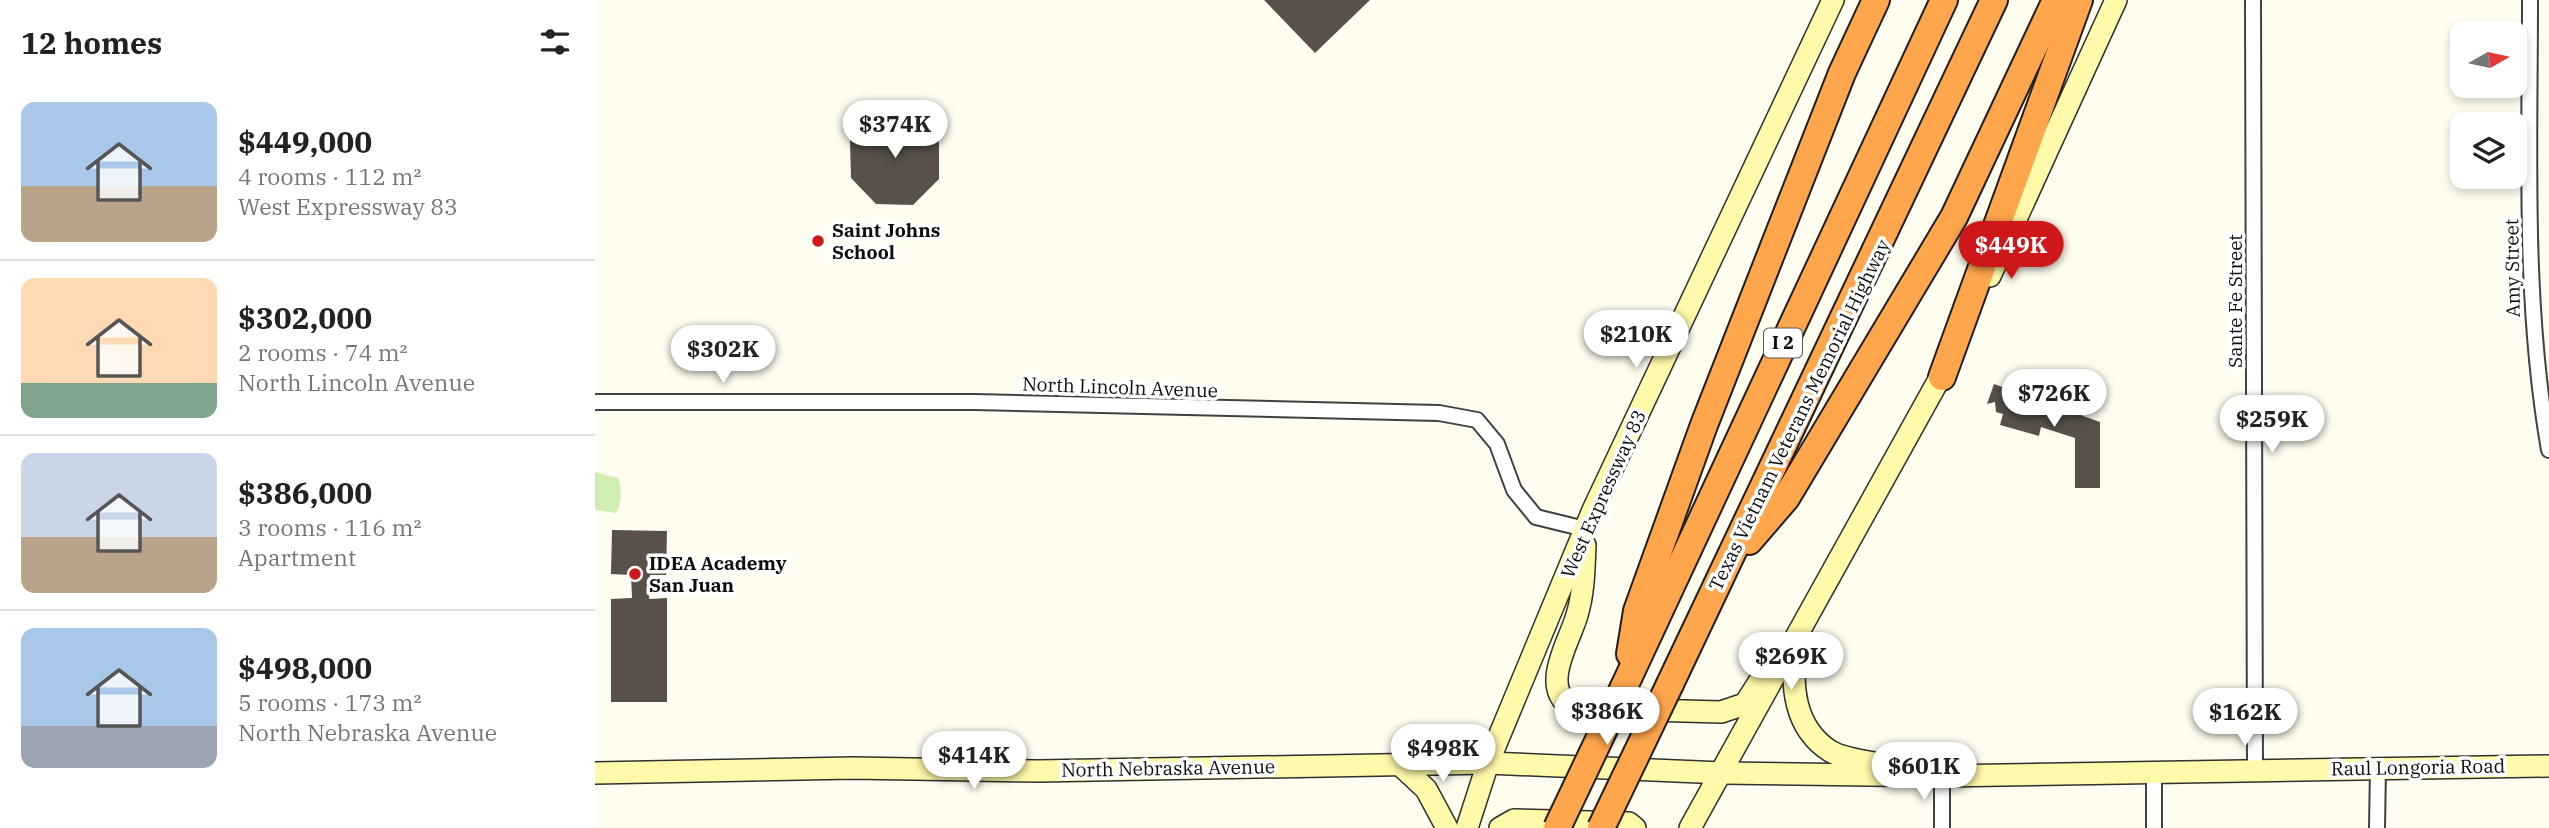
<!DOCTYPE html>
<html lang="en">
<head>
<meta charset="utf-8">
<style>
	:root { --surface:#fff; --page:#f2f2f2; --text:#222; --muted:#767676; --line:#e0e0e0; --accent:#cd1718 }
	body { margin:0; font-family:"IBM Plex Serif",serif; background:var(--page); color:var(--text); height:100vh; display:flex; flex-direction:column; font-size:26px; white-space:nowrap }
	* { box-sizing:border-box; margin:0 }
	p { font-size:23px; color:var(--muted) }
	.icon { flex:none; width:38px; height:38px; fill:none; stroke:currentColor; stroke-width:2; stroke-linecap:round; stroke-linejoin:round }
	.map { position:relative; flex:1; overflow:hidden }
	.side { display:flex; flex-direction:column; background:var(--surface); width:595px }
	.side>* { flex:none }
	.needle { width:46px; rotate:81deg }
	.buttons { position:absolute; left:1855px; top:21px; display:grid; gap:14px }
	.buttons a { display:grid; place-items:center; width:77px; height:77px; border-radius:14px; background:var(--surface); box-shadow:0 4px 10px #0003; font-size:35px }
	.price { position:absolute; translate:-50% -60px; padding:0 16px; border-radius:24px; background:#fff; color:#222; font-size:23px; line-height:46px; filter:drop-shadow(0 2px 4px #0008) }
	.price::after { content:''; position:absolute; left:50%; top:42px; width:21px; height:16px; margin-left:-10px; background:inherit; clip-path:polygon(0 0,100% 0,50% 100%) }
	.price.active { background:var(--accent); color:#fff }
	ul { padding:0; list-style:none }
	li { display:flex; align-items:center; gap:21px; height:175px; padding:0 21px }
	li+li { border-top:2px solid var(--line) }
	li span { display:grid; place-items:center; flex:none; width:196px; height:140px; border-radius:14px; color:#555 }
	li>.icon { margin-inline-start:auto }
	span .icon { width:84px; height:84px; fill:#fffc; stroke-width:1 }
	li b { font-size:30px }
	h2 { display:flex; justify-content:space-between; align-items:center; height:84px; padding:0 21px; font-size:30px }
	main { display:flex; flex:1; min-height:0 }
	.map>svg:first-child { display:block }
	.green { fill:#d0eeb4 }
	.building { fill:#585049 }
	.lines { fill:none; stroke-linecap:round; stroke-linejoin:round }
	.street-casing { stroke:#414141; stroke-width:18 }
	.secondary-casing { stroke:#303030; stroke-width:24 }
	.highway-casing { stroke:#1f1f1f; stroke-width:30 }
	.street { stroke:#fff; stroke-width:14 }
	.secondary { stroke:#fff9aa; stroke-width:21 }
	.highway { stroke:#ffa64d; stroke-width:26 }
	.highway-bridge-casing { stroke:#1f1f1f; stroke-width:30; stroke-linecap:butt }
	.highway-bridge { stroke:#ffa64d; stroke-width:26 }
	.poi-dot { fill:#cd1718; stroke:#fff; stroke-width:2.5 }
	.labels { text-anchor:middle; stroke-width:7; stroke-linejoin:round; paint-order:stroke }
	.shield { fill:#fff; stroke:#565656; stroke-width:2 }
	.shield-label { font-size:18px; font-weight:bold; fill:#0e0e0e }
	.poi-label { font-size:19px; font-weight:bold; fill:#0e0e0e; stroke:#fff; text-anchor:start }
	.street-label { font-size:19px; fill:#0e0e0e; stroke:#fff }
</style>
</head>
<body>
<main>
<section class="side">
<h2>12 homes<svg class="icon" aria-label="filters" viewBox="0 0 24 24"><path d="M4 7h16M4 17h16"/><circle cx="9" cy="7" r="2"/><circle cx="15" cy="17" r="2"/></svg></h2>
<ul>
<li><span style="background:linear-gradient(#a9c7e8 60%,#b9a48a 0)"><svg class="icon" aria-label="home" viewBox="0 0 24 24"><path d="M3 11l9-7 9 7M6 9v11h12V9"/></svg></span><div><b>$449,000</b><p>4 rooms · 112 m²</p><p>West Expressway 83</p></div></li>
<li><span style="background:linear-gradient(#ffd9b3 75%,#7fa58c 0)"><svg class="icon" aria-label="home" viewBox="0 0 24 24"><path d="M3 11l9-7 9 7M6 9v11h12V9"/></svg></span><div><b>$302,000</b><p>2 rooms · 74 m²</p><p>North Lincoln Avenue</p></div></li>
<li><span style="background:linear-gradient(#c9d6e8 60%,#b9a48a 0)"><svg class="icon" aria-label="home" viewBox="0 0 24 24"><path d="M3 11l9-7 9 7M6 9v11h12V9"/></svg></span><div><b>$386,000</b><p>3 rooms · 116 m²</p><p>Apartment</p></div></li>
<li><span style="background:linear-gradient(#a9c7e8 70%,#9aa5b1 0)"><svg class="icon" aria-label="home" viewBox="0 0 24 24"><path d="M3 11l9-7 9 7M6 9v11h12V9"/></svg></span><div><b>$498,000</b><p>5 rooms · 173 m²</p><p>North Nebraska Avenue</p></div></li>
</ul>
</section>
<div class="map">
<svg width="1954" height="828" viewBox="0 0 1954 828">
	<rect width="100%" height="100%" fill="#fffdef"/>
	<!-- green -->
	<path class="green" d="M0 472 23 478C27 490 27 503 21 513L0 510Z"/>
	<!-- building -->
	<g class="building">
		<path d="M669 0H775L720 53Z"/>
		<path d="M282 115 319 116 344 142V179L318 205 281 204 256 178 255 141Z"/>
		<path d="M1399 384 1505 422V488H1480V438L1446 427 1444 436 1405 425 1408 414 1401 412 1400 402 1392 404Z"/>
		<path d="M17 530 72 531 71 575H55L54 599 72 598V702H16V599L37 598 36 575 16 574Z"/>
	</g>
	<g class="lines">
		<!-- street casing -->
		<g class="street-casing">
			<g id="street">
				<path d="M1658 0 1660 769"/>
				<path d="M1935 0C1935 151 1928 301 1954 450"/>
				<path d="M0 402H380L844 413 882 420 902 444 919 490 941 517 990 529"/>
				<path d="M1559 770V828"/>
				<path d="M1347 776V828"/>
				<path d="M1782 828 1783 767"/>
			</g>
		</g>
		<!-- secondary casing -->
		<g class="secondary-casing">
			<g id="secondary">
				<path d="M1395 276 1521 0"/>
				<path d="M990 545C989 568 989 592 982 615 975 641 943 688 978 708L1126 712 1150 704 1164 682"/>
				<path d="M1202 647C1195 684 1199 728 1235 751 1250 760 1277 762 1295 766"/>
				<path d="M803 763 831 789 852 828"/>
				<path d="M0 773 257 768 444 771 893 763 1128 773 1347 776 1954 766"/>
				<path d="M872 828 893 763 998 510 1238 0"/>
				<path d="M905 828 919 820 1034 823 1040 828"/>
				<path d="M1095 828 1352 365"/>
			</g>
		</g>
		<!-- highway casing -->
		<g class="highway-casing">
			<g id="highway">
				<path d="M1347 377 1484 0"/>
				<path d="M1154 541 1191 498 1359 217 1461 0"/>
				<path d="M1035 654 1042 611 1109 425 1247 73 1281 0"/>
				<path d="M1075 684 1399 0"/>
				<path d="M1029 687 1349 0"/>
			</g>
		</g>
		<!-- street -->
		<use href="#street" class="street"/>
		<!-- secondary -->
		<use href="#secondary" class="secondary"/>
		<!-- highway -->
		<use href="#highway" class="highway"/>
		<!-- highway-bridge casing -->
		<g class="highway-bridge-casing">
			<g id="highway-bridge">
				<path d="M962 828 1029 687"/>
				<path d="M1006 828 1075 684"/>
			</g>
		</g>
		<!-- highway-bridge -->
		<use href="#highway-bridge" class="highway-bridge"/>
	</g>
	<!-- markers -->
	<g class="poi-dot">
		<circle cx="223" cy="241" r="7"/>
		<circle cx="40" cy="574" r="7"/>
	</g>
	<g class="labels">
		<!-- shield labels -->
		<rect class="shield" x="1169" y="328.5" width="38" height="29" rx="5"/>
		<g class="shield-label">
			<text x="1188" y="349">I 2</text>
		</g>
		<!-- poi labels -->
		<g class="poi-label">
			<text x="237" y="237">Saint Johns<tspan x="237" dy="22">School</tspan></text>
			<text x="54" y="570">IDEA Academy<tspan x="54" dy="22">San Juan</tspan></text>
		</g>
		<!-- street labels -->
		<g class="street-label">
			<text transform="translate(1917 268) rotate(-91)" y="7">Amy Street</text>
			<text transform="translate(1640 301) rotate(-90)" y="7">Sante Fe Street</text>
			<text transform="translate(525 387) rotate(2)" y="7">North Lincoln Avenue</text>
			<text transform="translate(1204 415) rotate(-64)" y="7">Texas Vietnam Veterans Memorial Highway</text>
			<text transform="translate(1008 494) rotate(-66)" y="7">West Expressway 83</text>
			<text transform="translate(1823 767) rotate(-1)" y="7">Raul Longoria Road</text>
			<text transform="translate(573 768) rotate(-1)" y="7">North Nebraska Avenue</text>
		</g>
	</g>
</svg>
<div class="buttons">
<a><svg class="needle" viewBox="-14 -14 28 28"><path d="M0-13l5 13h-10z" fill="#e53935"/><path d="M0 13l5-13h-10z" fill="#767676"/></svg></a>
<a><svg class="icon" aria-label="layers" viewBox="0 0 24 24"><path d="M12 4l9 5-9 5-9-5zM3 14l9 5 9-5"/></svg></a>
</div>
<b class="price" style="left:300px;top:160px">$374K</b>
<b class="price active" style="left:1416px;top:281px">$449K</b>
<b class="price" style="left:1041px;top:370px">$210K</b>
<b class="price" style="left:128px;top:385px">$302K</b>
<b class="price" style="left:1459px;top:429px">$726K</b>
<b class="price" style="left:1677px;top:455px">$259K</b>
<b class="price" style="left:1196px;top:692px">$269K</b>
<b class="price" style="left:1012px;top:747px">$386K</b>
<b class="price" style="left:1650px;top:748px">$162K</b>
<b class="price" style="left:848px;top:784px">$498K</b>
<b class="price" style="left:379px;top:791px">$414K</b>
<b class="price" style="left:1329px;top:802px">$601K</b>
</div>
</main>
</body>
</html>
